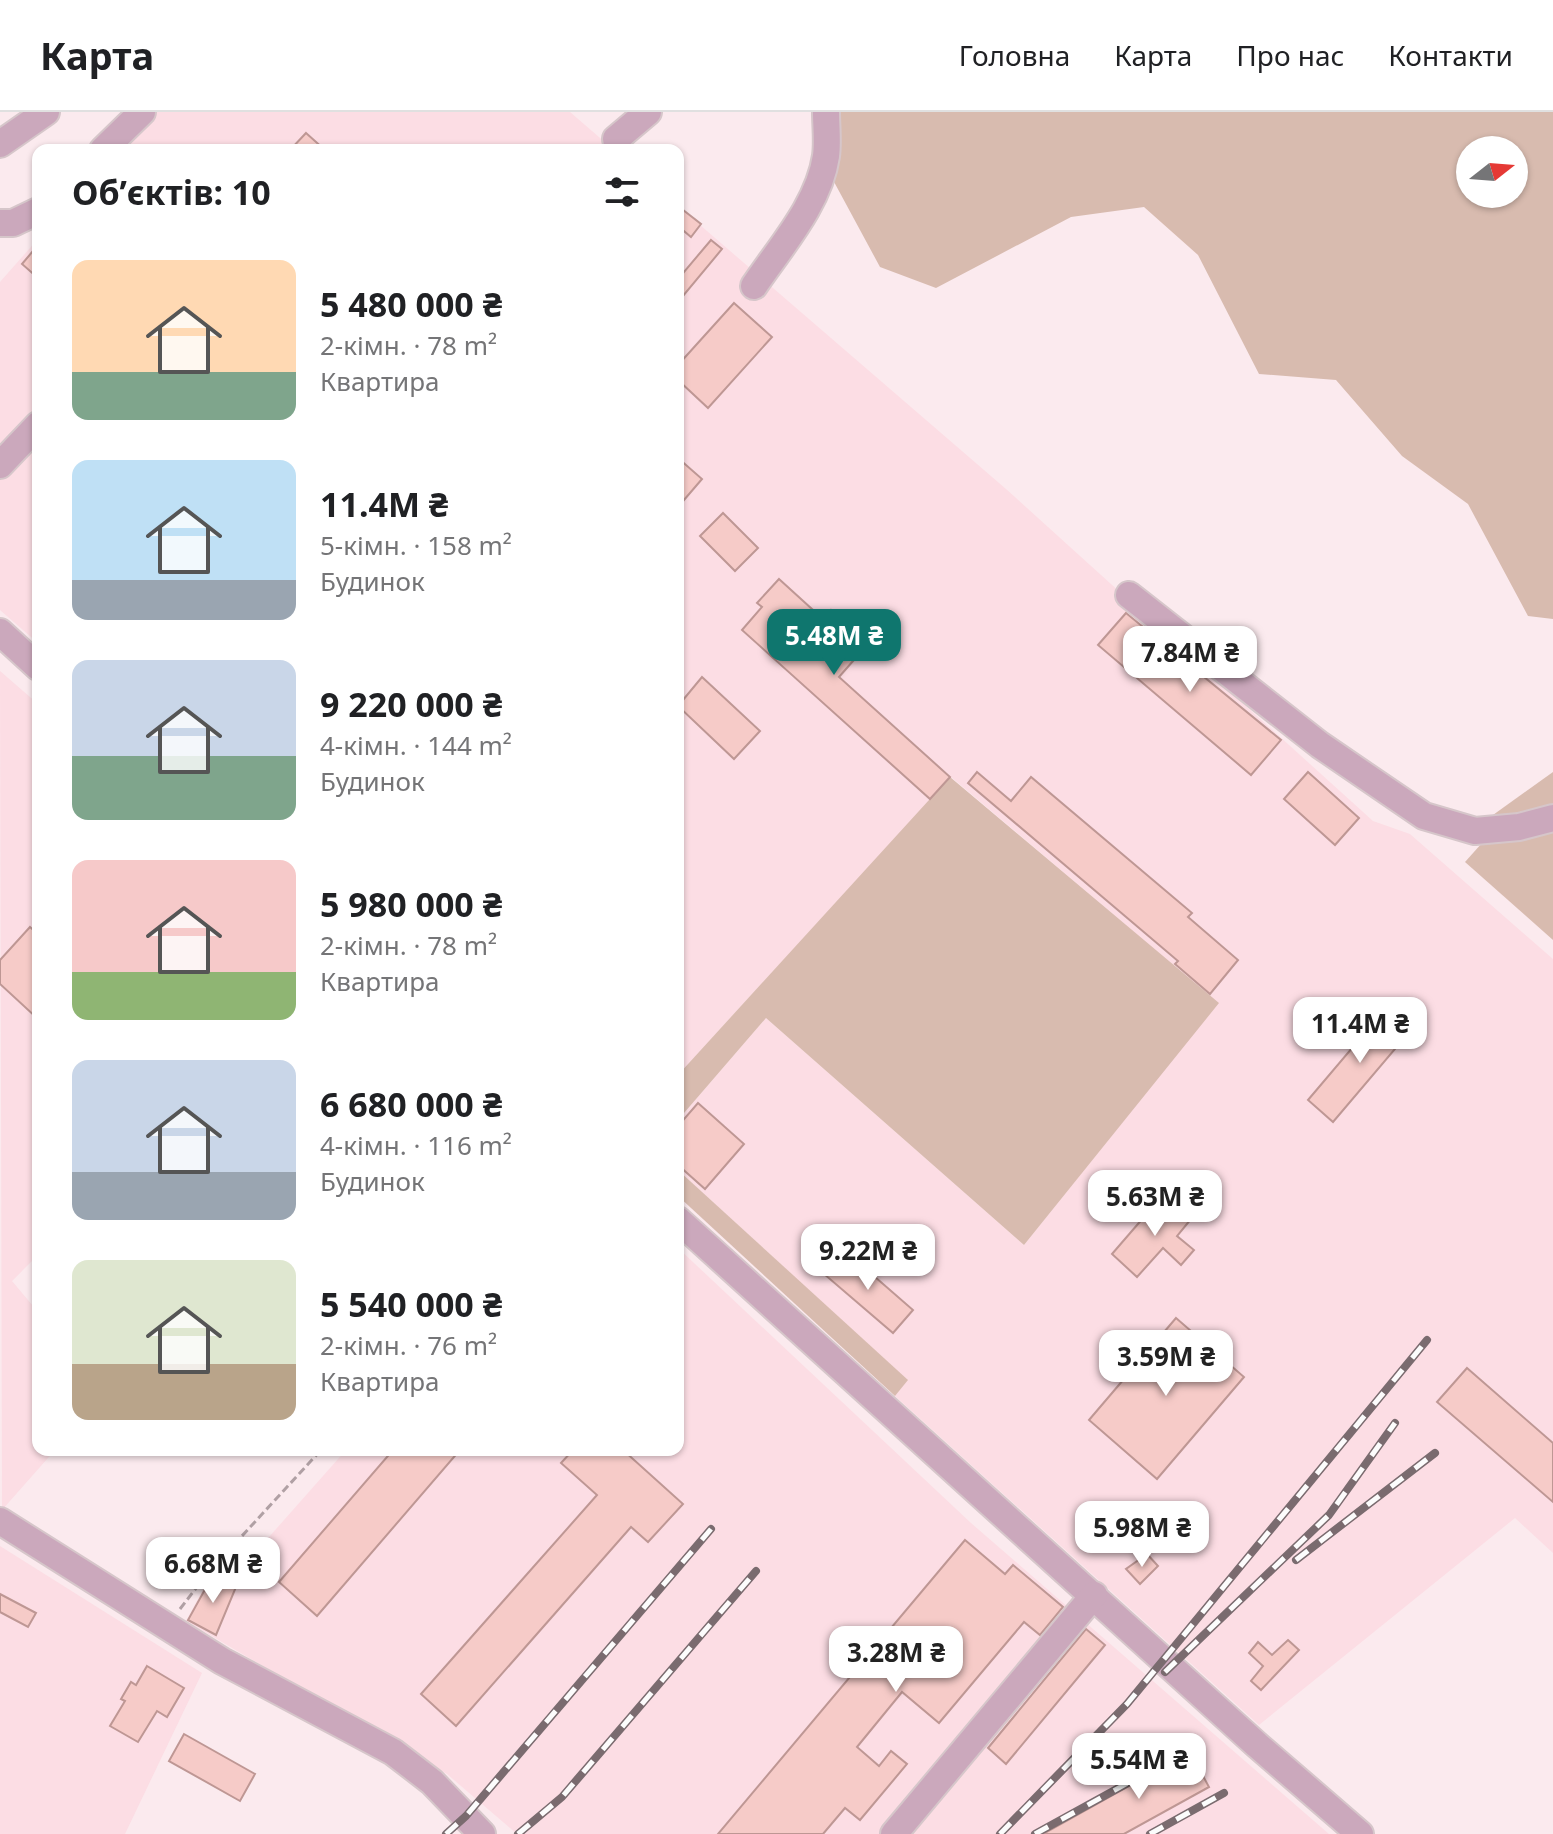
<!DOCTYPE html>
<html lang="uk">
<head>
<meta charset="utf-8">
<style>
	:root { --surface:#fff; --page:#f2f2f2; --text:#202124; --muted:#757577; --line:#e0e0e0; --accent:#0f766e }
	body { margin:0; font-family:"Noto Sans",sans-serif; background:var(--page); color:var(--text); height:100vh; display:flex; flex-direction:column; font-size:30px; white-space:nowrap }
	* { box-sizing:border-box; margin:0 }
	p { font-size:26px; color:var(--muted) }
	.icon { flex:none; width:44px; height:44px; fill:none; stroke:currentColor; stroke-width:2; stroke-linecap:round; stroke-linejoin:round }
	.map { position:relative; flex:1; overflow:hidden }
	.details { position:absolute; left:32px; top:32px; width:652px; height:1312px; display:flex; flex-direction:column; background:var(--surface); border-radius:16px; box-shadow:0 2px 6px #0004 }
	.details>* { flex:none }
	.needle { width:52px; rotate:73deg }
	.controls { position:absolute; left:1456px; top:24px; display:grid; gap:16px }
	.controls a { display:grid; place-items:center; width:72px; height:72px; border-radius:50%; background:var(--surface); box-shadow:0 2px 6px #0004; font-size:40px }
	.price { position:absolute; translate:-50% -68px; padding:0 18px; border-radius:16px; background:#fff; color:#222; font-size:26px; line-height:52px; filter:drop-shadow(0 2px 4px #0008) }
	.price::after { content:''; position:absolute; left:50%; top:48px; width:24px; height:18px; margin-left:-12px; background:inherit; clip-path:polygon(0 0,100% 0,50% 100%) }
	.price.active { background:var(--accent); color:#fff }
	ul { padding:0; list-style:none }
	li { display:flex; align-items:center; gap:24px; height:200px; padding:0 40px }
	li span { display:grid; place-items:center; flex:none; width:224px; height:160px; border-radius:16px; color:#555 }
	li>.icon { margin-inline-start:auto }
	span .icon { width:96px; height:96px; fill:#fffc; stroke-width:1 }
	li b { font-size:34px }
	h2 { display:flex; justify-content:space-between; align-items:center; height:96px; padding:0 40px; font-size:34px }
	header { display:flex; align-items:center; gap:48px; box-sizing:border-box; height:112px; padding:0 40px; background:var(--surface); border-bottom:2px solid var(--line) }
	header strong { font-size:38px }
	nav { display:flex; gap:44px; margin-inline-start:auto; font-size:28px }
	.map>svg:first-child { display:block }
	.built { fill:#fcdde4 }
	.green { fill:#d8bbaf; fill-rule:evenodd }
	.building { fill:#f6cbc8; stroke:#be9794; stroke-width:2 }
	.lines { fill:none; stroke-linecap:round; stroke-linejoin:round }
	.minor-casing { stroke:#d6c6ca; stroke-width:30 }
	.path { stroke:#b0a0a4; stroke-width:3; stroke-dasharray:8 4; stroke-linecap:butt }
	.minor { stroke:#cba8bc; stroke-width:26 }
	.rail-casing { stroke:#7a6b6f; stroke-width:8 }
	.rail { stroke:#fcfcfc; stroke-width:5; stroke-dasharray:15; stroke-linecap:butt }
</style>
</head>
<body>
<header>
<strong>Карта</strong>
<nav><a>Головна</a><a>Карта</a><a>Про нас</a><a>Контакти</a></nav>
</header>
<div class="map">
<svg width="1553" height="1722" viewBox="0 0 1553 1722">
	<rect width="100%" height="100%" fill="#fbeaee"/>
	<!-- built -->
	<g class="built">
		<path d="M152 0H570L614 38H118Z"/>
		<path d="M678 94 1006 377 1373 709 1410 722 1553 847V1441L1515 1406 1259 1613 895 1284 907 1268 678 1058V1008L766 906 1024 1133 1218 891 951 665 678 963Z"/>
		<path d="M38 127V531L0 498V170Z"/>
		<path d="M0 559 38 592V1143L12 1169 38 1200V1338H55L2 1398Z"/>
		<path d="M678 1136 971 1411 1329 1722H517L447 1662 186 1509 212 1461 238 1460 346 1338H678Z"/>
		<path d="M0 1434 202 1561 125 1722H0Z"/>
	</g>
	<!-- green -->
	<g class="green">
		<path d="M834 0H1553V507L1528 504 1468 392 1402 344 1336 268 1259 262 1198 143 1144 95 1071 105 936 176 880 155 833 68ZM1470 38H1514V82H1470Z"/>
		<path d="M1553 660V692L1486 708Z"/>
		<path d="M950 665 1219 891 1024 1133 766 906 678 1008V963Z"/>
		<path d="M1553 718V828L1465 750 1482 731Z"/>
		<path d="M678 1058 908 1268 895 1284 678 1084Z"/>
	</g>
	<!-- building -->
	<g class="building">
		<path d="M306 21 325 38H290Z"/>
		<path d="M678 94 701 112 691 125 678 114Z"/>
		<path d="M711 128 722 137 678 190V167Z"/>
		<path d="M38 133V166L22 152Z"/>
		<path d="M734 191 772 225 708 296 678 268V253Z"/>
		<path d="M678 346 702 367 678 395Z"/>
		<path d="M723 401 758 436 735 459 700 424Z"/>
		<path d="M779 467 823 507 831 498 868 532 839 565 950 665 930 687 742 518 762 495 757 491Z"/>
		<path d="M1126 501 1281 628 1251 663 1098 533Z"/>
		<path d="M702 565 760 619 734 647 678 594Z"/>
		<path d="M977 660 1011 689 1031 665 1192 801 1188 805 1238 848 1210 882 1175 852 1178 849 968 671Z"/>
		<path d="M1308 660 1359 706 1335 733 1284 687Z"/>
		<path d="M30 815 38 822V907L0 872V848Z"/>
		<path d="M1386 896 1412 917 1333 1010 1308 988Z"/>
		<path d="M698 991 744 1032 705 1077 678 1053V1014Z"/>
		<path d="M1163 1083 1191 1107 1177 1124 1194 1138 1181 1153 1163 1136 1137 1165 1112 1142Z"/>
		<path d="M844 1138 913 1198 893 1221 824 1162Z"/>
		<path d="M1176 1206 1244 1265 1157 1367 1089 1308Z"/>
		<path d="M1467 1256 1553 1331V1390L1437 1290Z"/>
		<path d="M393 1338H460L317 1504 279 1470Z"/>
		<path d="M573 1338H623L683 1392 648 1430 631 1415 456 1614 421 1582 597 1383 561 1351Z"/>
		<path d="M965 1428 1005 1462 1013 1453 1063 1495 1040 1523 1024 1510 939 1611 902 1580 857 1635 879 1654 891 1639 907 1652 860 1708 845 1696 823 1722H718Z"/>
		<path d="M1147 1442 1158 1454 1140 1472 1126 1457Z"/>
		<path d="M213 1463 236 1475 216 1523 188 1508Z"/>
		<path d="M0 1482 36 1501 28 1515 0 1500Z"/>
		<path d="M1086 1517 1105 1533 1006 1652 988 1636Z"/>
		<path d="M1288 1528 1299 1538 1261 1578 1251 1569 1263 1554 1249 1541 1258 1530 1272 1543Z"/>
		<path d="M147 1554 184 1576 167 1605 157 1599 138 1630 110 1614 125 1589 121 1587 131 1570 136 1573Z"/>
		<path d="M184 1622 255 1662 240 1689 169 1649Z"/>
		<path d="M1190 1640 1209 1675 1124 1722H1043Z"/>
	</g>
	<g class="lines">
		<!-- minor casing -->
		<g class="minor-casing">
			<g id="minor">
				<path d="M616 27 648 0"/>
				<path d="M0 32 46 0"/>
				<path d="M103 38 142 0"/>
				<path d="M0 111H13L38 99"/>
				<path d="M754 174C781 134 819 92 826 44 828 30 826 14 826 0"/>
				<path d="M0 353 38 313"/>
				<path d="M1129 483 1320 633 1424 704 1475 719 1519 715 1553 706"/>
				<path d="M0 520 38 555"/>
				<path d="M678 1108 1257 1633 1360 1722"/>
				<path d="M0 1409 222 1549 393 1640 432 1670 482 1722"/>
				<path d="M894 1722 1094 1483"/>
			</g>
		</g>
		<!-- path -->
		<path class="path" d="M180 1497 207 1462 321 1338"/>
		<!-- minor -->
		<use href="#minor" class="minor"/>
		<!-- rail casing -->
		<g class="rail-casing">
			<g id="rail">
				<path d="M1296 1448 1435 1341"/>
				<path d="M1165 1560 1329 1403 1395 1311"/>
				<path d="M446 1722 466 1704 711 1417"/>
				<path d="M518 1722 562 1685 756 1459"/>
				<path d="M1000 1722 1127 1592 1427 1228"/>
				<path d="M1035 1722 1195 1634"/>
				<path d="M1150 1722 1224 1681"/>
			</g>
		</g>
		<!-- rail -->
		<use href="#rail" class="rail"/>
	</g>
</svg>
<div class="controls">
<a><svg class="needle" viewBox="-14 -14 28 28"><path d="M0-13l5 13h-10z" fill="#e53935"/><path d="M0 13l5-13h-10z" fill="#757577"/></svg></a>
</div>
<b class="price active" style="left:834px;top:565px">5.48M ₴</b>
<b class="price" style="left:1190px;top:582px">7.84M ₴</b>
<b class="price" style="left:1360px;top:953px">11.4M ₴</b>
<b class="price" style="left:1155px;top:1126px">5.63M ₴</b>
<b class="price" style="left:868px;top:1180px">9.22M ₴</b>
<b class="price" style="left:1166px;top:1286px">3.59M ₴</b>
<b class="price" style="left:1142px;top:1457px">5.98M ₴</b>
<b class="price" style="left:213px;top:1493px">6.68M ₴</b>
<b class="price" style="left:896px;top:1582px">3.28M ₴</b>
<b class="price" style="left:1139px;top:1689px">5.54M ₴</b>
<section class="details">
<h2>Об’єктів: 10<svg class="icon" aria-label="filters" viewBox="0 0 24 24"><path d="M4 7h16M4 17h16"/><circle cx="9" cy="7" r="2"/><circle cx="15" cy="17" r="2"/></svg></h2>
<ul>
<li><span style="background:linear-gradient(#ffd9b3 70%,#7fa58c 0)"><svg class="icon" aria-label="home" viewBox="0 0 24 24"><path d="M3 11l9-7 9 7M6 9v11h12V9"/></svg></span><div><b>5 480 000 ₴</b><p>2-кімн. · 78 m²</p><p>Квартира</p></div></li>
<li><span style="background:linear-gradient(#bfe0f5 75%,#9aa5b1 0)"><svg class="icon" aria-label="home" viewBox="0 0 24 24"><path d="M3 11l9-7 9 7M6 9v11h12V9"/></svg></span><div><b>11.4M ₴</b><p>5-кімн. · 158 m²</p><p>Будинок</p></div></li>
<li><span style="background:linear-gradient(#c9d6e8 60%,#7fa58c 0)"><svg class="icon" aria-label="home" viewBox="0 0 24 24"><path d="M3 11l9-7 9 7M6 9v11h12V9"/></svg></span><div><b>9 220 000 ₴</b><p>4-кімн. · 144 m²</p><p>Будинок</p></div></li>
<li><span style="background:linear-gradient(#f6c9c9 70%,#8fb573 0)"><svg class="icon" aria-label="home" viewBox="0 0 24 24"><path d="M3 11l9-7 9 7M6 9v11h12V9"/></svg></span><div><b>5 980 000 ₴</b><p>2-кімн. · 78 m²</p><p>Квартира</p></div></li>
<li><span style="background:linear-gradient(#c9d6e8 70%,#9aa5b1 0)"><svg class="icon" aria-label="home" viewBox="0 0 24 24"><path d="M3 11l9-7 9 7M6 9v11h12V9"/></svg></span><div><b>6 680 000 ₴</b><p>4-кімн. · 116 m²</p><p>Будинок</p></div></li>
<li><span style="background:linear-gradient(#dfe7d0 65%,#b9a48a 0)"><svg class="icon" aria-label="home" viewBox="0 0 24 24"><path d="M3 11l9-7 9 7M6 9v11h12V9"/></svg></span><div><b>5 540 000 ₴</b><p>2-кімн. · 76 m²</p><p>Квартира</p></div></li>
</ul>
</section>
</div>
</body>
</html>
